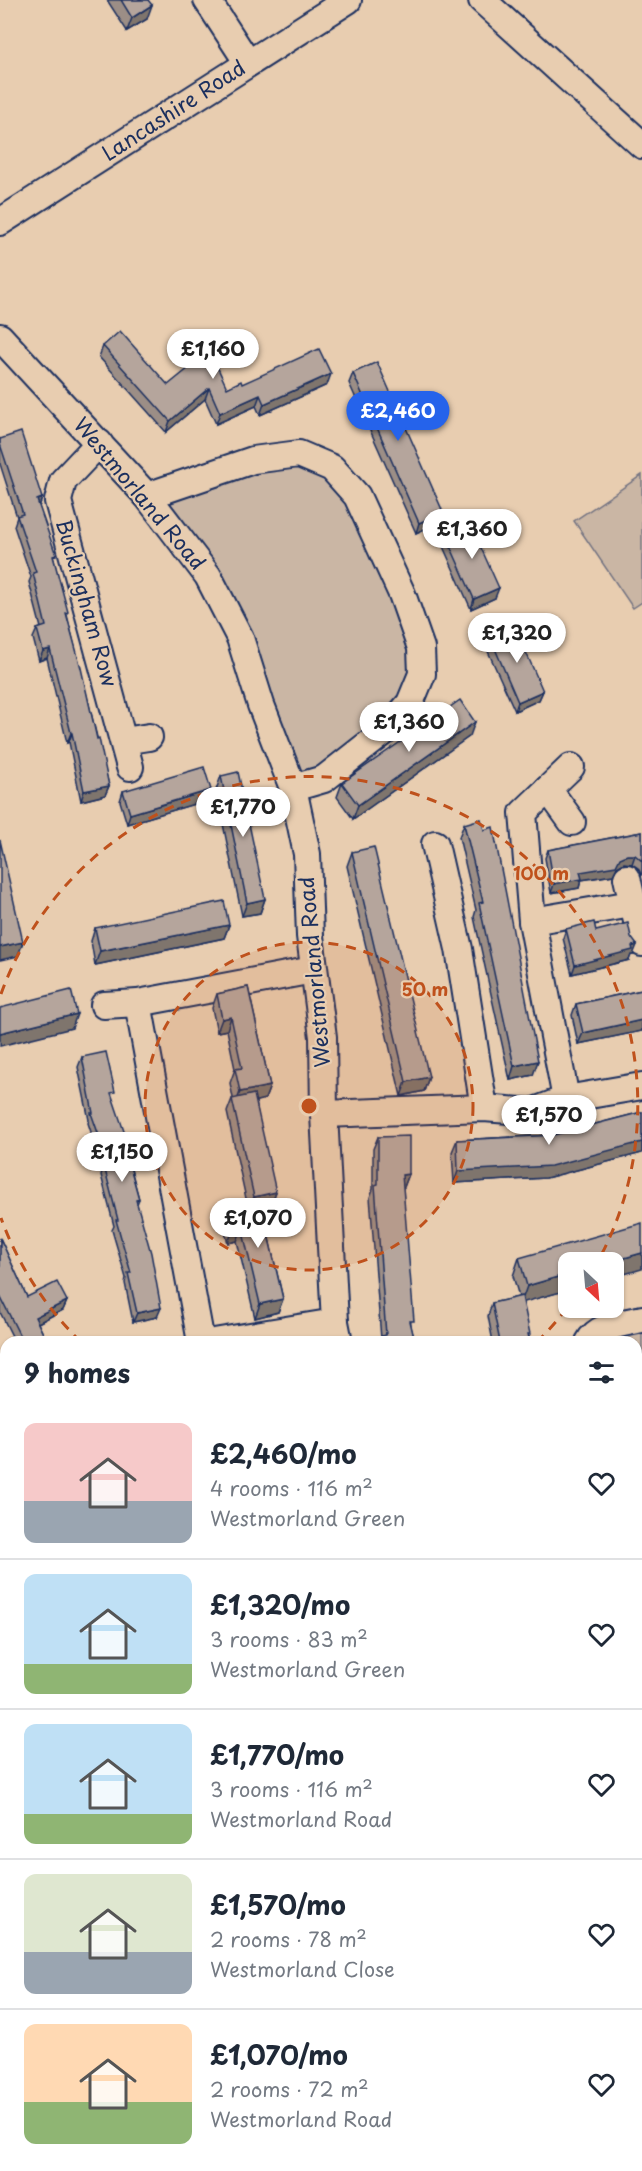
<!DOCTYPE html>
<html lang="en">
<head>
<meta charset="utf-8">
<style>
	:root { --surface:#fff; --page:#f6f6f7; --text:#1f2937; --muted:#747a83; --line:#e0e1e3; --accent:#2563eb }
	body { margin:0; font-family:"Playpen Sans",sans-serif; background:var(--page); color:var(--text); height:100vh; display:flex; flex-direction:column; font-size:22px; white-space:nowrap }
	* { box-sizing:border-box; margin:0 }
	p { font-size:20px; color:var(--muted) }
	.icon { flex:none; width:33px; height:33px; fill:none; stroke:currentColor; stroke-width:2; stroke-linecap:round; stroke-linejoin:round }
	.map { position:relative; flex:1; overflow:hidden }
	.drawer { position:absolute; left:0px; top:1336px; width:642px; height:836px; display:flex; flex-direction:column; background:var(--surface); border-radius:18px 18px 0 0; box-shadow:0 2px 4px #0004 }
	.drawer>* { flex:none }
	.needle { width:39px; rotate:154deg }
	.fabs { position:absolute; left:558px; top:1252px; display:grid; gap:12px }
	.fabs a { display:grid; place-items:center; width:66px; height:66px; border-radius:12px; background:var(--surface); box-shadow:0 2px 4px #0004; font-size:30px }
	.price { position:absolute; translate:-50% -51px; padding:0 14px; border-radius:21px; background:#fff; color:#222; font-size:20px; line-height:39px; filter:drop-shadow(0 2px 3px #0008) }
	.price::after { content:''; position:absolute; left:50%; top:36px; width:18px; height:14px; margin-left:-9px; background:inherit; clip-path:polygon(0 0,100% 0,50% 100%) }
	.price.current { background:var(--accent); color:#fff }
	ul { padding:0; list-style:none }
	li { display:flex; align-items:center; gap:18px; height:150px; padding:0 24px }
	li+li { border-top:2px solid var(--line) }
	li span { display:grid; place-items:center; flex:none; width:168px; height:120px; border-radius:12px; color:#555 }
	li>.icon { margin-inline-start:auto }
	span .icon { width:72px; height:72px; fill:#fffc; stroke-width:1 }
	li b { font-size:26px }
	h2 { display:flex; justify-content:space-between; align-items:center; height:72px; padding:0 24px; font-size:26px }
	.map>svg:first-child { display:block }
	.built { fill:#d9c1aa }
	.green { fill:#cab6a4; stroke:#727281; stroke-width:1.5 }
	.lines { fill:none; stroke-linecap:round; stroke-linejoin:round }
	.minor-casing { stroke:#1b2f5e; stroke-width:30 }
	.tertiary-casing { stroke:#1b2f5e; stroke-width:36 }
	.minor { stroke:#e8cdb0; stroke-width:26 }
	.tertiary { stroke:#e8cdb0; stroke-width:32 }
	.wall { fill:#9c8e86; stroke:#1b2f5e; stroke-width:1.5 }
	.shaded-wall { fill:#7f746d; stroke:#1b2f5e; stroke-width:1.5 }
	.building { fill:#b5a59c; stroke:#1b2f5e; stroke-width:1.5 }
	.ring { fill:none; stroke:#bf511c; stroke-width:3; stroke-dasharray:10 8 }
	.labels { text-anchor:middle; stroke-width:4.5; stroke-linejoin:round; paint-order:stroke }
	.street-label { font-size:21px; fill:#1b2f5e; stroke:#e8cdb0 }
	.centre { fill:#bf511c; stroke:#e8cdb0; stroke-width:3 }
	.ring-label { font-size:18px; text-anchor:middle; font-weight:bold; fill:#bf511c; stroke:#e8cdb0; stroke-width:4.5; stroke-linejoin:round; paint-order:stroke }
</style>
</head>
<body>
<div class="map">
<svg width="642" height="2171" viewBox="0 0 642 2171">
	<rect width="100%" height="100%" fill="#e8cdb0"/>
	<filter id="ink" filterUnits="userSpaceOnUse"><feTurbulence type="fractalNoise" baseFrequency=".0167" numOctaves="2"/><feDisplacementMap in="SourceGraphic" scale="12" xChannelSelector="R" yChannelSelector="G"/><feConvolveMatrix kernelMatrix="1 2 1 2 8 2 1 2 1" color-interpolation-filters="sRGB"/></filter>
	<g filter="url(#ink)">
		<!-- built -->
		<path class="built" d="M642 1835V2106L636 2093V1836Z"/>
		<!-- green -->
		<g class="green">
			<path d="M253 460 332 468 421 648 410 703 293 788 240 638 147 496Z"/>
			<path d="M642 475V602L633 608 574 521Z"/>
			<path d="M633 1331 634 1334 642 1332V1424L636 1425V1342H602Z"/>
		</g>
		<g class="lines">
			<!-- minor casing -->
			<g class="minor-casing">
				<g id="minor">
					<path d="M207 0 248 63"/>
					<path d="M482 0 642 145"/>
					<path d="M0 222 348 0"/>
					<path d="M0 337 147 496 208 576 240 638 261 705 293 788 307 854 310 936 323 1037 324 1114 335 1322 339 1342"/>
					<path d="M99 443 63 481 58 501 130 767"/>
					<path d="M147 496 253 460 299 454 332 468 357 496 402 594 421 648 422 674 410 703 389 728 324 779 293 788"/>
					<path d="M124 741 149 737"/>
					<path d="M548 789 572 822"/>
					<path d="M435 844 459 949 484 1108"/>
					<path d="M627 878 642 943"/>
					<path d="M532 921 632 904"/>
					<path d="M138 1003 201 1342"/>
					<path d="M104 1005 138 1003 313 970"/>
					<path d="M566 1099 532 921 523 813 571 767"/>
					<path d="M324 1114 484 1108 532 1112 566 1099 642 1086"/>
					<path d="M214 1342 335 1322"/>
					<path d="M589 1342C597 1325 626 1323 642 1319"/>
					<path d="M636 1435 642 1433"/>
					<path d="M0 1678 6 1675"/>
					<path d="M636 1755 642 1780"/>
					<path d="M0 2030 6 2029"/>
				</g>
			</g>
			<!-- tertiary casing -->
			<g class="tertiary-casing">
				<g id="tertiary">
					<path d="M0 1482 6 1499"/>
					<path d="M636 1678 642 1677"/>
					<path d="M198 2166 201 2171"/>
				</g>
			</g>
			<!-- minor -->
			<use href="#minor" class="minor"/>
			<!-- tertiary -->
			<use href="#tertiary" class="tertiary"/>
		</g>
		<!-- wall -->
		<g class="wall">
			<path d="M107 0H148L147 19 127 31Z"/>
			<path d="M103 346 168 385 227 388 242 384 327 385 260 415 256 406 216 424 205 399 166 432 99 357Z"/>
			<path d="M353 373 440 522 416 533 349 383Z"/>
			<path d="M0 439 42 498 39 507 54 560 67 615 109 786 105 795 81 801 69 742 67 743 47 658 39 661 33 638 37 629 41 628 29 582 31 577 14 526 17 517 0 464Z"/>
			<path d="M444 532 495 598 471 609 441 542Z"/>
			<path d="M490 637 543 691 539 700 515 711 486 647Z"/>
			<path d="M470 736 353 819 337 797 342 783Z"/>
			<path d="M221 776 265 899 260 913 242 916 216 790Z"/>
			<path d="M211 790 208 800 127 824 120 801 123 791Z"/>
			<path d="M464 824 533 1075 510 1080 474 917 476 910 459 837Z"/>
			<path d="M642 832V876L638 868 632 864 624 863 617 867 613 875 581 880 579 888 551 893 545 858 548 850Z"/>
			<path d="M352 852 429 1077 424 1091 401 1096 347 866Z"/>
			<path d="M229 925 224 938 95 965 91 941 95 928Z"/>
			<path d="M566 929 596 931 633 955H631L629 960 572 974 563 938Z"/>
			<path d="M248 987 270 1086 265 1099 256 1101 271 1206 262 1208 283 1299 278 1312 255 1318 237 1241 228 1243 222 1221 227 1208 247 1203 227 1112 232 1099 233 1098 230 1083 235 1069 227 1030 217 1032 212 1008 217 994Z"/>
			<path d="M642 990V1031L578 1044 572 1015 576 1004Z"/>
			<path d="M82 1057 112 1098 139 1199 137 1204 157 1317 133 1322 125 1283 126 1278 112 1230 114 1226 101 1175 103 1168 88 1123 89 1120 78 1067Z"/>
			<path d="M642 1112V1153L546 1178 454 1183 452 1152 457 1140 553 1135Z"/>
			<path d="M378 1137 409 1174 404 1187H403L411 1327 415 1342H380L381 1339 370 1197 373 1189V1149Z"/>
			<path d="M0 1238 27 1297 67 1301 63 1310 38 1323 47 1342H15L0 1312Z"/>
			<path d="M519 1258 568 1290 523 1302 530 1342H493L488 1316 492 1303 519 1297 513 1276Z"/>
		</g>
		<!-- shaded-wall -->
		<g class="shaded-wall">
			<path d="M152 5 147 19 127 31 132 18Z"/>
			<path d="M331 374 327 385 260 415 264 404Z"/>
			<path d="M209 388 205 399 166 432 170 421Z"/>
			<path d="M260 395 256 406 216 424 220 413Z"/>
			<path d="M42 498 39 507 37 500Z"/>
			<path d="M443 512 440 522 416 533 419 523Z"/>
			<path d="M499 588 495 598 471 609 474 599Z"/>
			<path d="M50 649 47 658 39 661 43 651Z"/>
			<path d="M543 691 539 700 515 711 518 702Z"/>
			<path d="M475 722 470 736 353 819 358 805Z"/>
			<path d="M71 733H72L69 742 67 743Z"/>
			<path d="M109 786 105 795 81 801 84 791Z"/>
			<path d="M211 790 208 800 127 824 130 814Z"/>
			<path d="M627 855H635L632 864 624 863 617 867 613 875 581 880 579 888 551 893 554 884 580 872Z"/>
			<path d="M265 899 260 913 242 916 247 903Z"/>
			<path d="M229 925 224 938 95 965 100 951Z"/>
			<path d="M23 942 18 956 0 960V947Z"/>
			<path d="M637 945 633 955H631L629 960 572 974 575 965Z"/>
			<path d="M77 1014 72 1028 0 1046V1033Z"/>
			<path d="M231 1017 227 1030 217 1032 222 1019Z"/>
			<path d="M642 1020V1031L578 1044 583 1033Z"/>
			<path d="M538 1061 533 1075 510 1080 514 1066Z"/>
			<path d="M429 1077 424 1091 401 1096 406 1082Z"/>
			<path d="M270 1086 265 1099 235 1106 240 1092Z"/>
			<path d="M642 1142V1153L546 1178 454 1183 458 1171Z"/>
			<path d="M409 1174 404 1187H397L402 1175Z"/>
			<path d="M276 1192 271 1206 249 1211 254 1197Z"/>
			<path d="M242 1228 237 1241 228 1243 233 1230Z"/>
			<path d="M642 1253V1269L614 1277V1263H607Z"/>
			<path d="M568 1274V1290L521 1303 527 1286Z"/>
			<path d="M283 1299 278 1312 255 1318 260 1304Z"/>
			<path d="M67 1301 63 1310 32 1326 35 1317Z"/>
			<path d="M161 1308 157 1317 133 1322 137 1313Z"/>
			<path d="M642 1497V1509L636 1511V1499Z"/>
			<path d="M642 1612V1624L636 1625V1614Z"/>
		</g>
		<!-- building -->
		<g class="building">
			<path d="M121 0H148L152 5 132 18Z"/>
			<path d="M120 331 168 385 210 351 227 388 241 381 242 384 319 349 331 374 264 404 260 395 220 413 209 388 170 421 103 346Z"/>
			<path d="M377 362 443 512 419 523 353 373Z"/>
			<path d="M21 432 42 498 37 500 56 555 53 556 68 612 66 613 81 668 97 739 99 738 109 786 84 791 72 733H71L50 649 43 651 37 629 46 626 33 573 36 572 17 516 23 514 0 444V439Z"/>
			<path d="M469 521 499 588 474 599 444 532Z"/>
			<path d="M515 627 543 691 518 702 490 637Z"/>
			<path d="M460 700 475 722 358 805 342 783Z"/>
			<path d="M204 767 211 790 130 814 123 791Z"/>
			<path d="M238 772 265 899 247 903 221 776Z"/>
			<path d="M481 819 484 830 493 827 538 1061 514 1066 479 903 483 902 464 824Z"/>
			<path d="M642 832V861L635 855H627L620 858 616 866 580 872 582 879 554 884 548 850Z"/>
			<path d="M0 840 23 942 0 947Z"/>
			<path d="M374 847 429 1077 406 1082 352 852Z"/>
			<path d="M224 901 229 925 100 951 95 928Z"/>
			<path d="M594 922 596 931 628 923 631 937 637 945 632 946 633 950 575 965 566 929Z"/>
			<path d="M248 987 270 1086 240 1092 235 1069 242 1068 231 1017 222 1019 217 994Z"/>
			<path d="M71 990 77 1014 0 1033V1008Z"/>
			<path d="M642 990V1020L583 1033 576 1004Z"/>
			<path d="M106 1052 115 1092 111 1093 128 1143 124 1145 139 1199 136 1200 151 1253 161 1308 137 1313 128 1273H131L116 1220H118L104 1166 109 1164 91 1113H93L82 1057Z"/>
			<path d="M254 1094 276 1192 254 1197 232 1099Z"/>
			<path d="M642 1112V1142L551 1166 458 1171 457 1140 553 1135Z"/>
			<path d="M409 1136V1174L402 1175 414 1321H410L415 1342H384L382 1336 386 1335 375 1185 378 1184V1137Z"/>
			<path d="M260 1200 283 1299 260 1304 242 1228 233 1230 227 1208Z"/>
			<path d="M642 1223V1253L607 1263H568V1274L527 1286 519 1258Z"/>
			<path d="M0 1238 27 1297 57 1282 67 1301 35 1317 47 1342H23L0 1296Z"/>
			<path d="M522 1296 530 1334H528L530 1342H500L492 1303Z"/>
			<path d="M642 1465V1497L636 1499V1467Z"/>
			<path d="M642 1582V1612L636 1614V1584Z"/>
		</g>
	</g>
	<!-- distance rings -->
	<circle cx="309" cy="1106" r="164" fill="#bf511c" fill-opacity=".12"/>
	<g class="ring">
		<circle cx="309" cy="1106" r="164"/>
		<path d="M567 1308A328 328 0 0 1 537 1342M81 1342A328 328 0 0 1 1 1218M1 994A328 328 0 1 1 597 1263"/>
	</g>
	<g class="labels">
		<!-- street labels -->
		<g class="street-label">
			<text transform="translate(174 111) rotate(-33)" y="7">Lancashire Road</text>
			<text transform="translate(139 494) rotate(50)" y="7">Westmorland Road</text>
			<text transform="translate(86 603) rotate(74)" y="7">Buckingham Row</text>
			<text transform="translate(315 972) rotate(-95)" y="7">Westmorland Road</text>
		</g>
	</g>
	<circle cx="309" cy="1106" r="9" class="centre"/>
	<g class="ring-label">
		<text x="541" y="880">100 m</text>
		<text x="425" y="996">50 m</text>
	</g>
</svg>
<div class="fabs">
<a><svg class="needle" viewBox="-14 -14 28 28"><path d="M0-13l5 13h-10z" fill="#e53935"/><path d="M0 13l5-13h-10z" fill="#747a83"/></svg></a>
</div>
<b class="price" style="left:213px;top:380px">£1,160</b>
<b class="price current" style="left:398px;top:442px">£2,460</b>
<b class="price" style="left:472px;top:560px">£1,360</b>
<b class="price" style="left:517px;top:664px">£1,320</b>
<b class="price" style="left:409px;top:753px">£1,360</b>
<b class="price" style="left:243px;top:838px">£1,770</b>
<b class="price" style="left:549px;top:1146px">£1,570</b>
<b class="price" style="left:122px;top:1183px">£1,150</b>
<b class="price" style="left:258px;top:1249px">£1,070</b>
<section class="drawer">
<h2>9 homes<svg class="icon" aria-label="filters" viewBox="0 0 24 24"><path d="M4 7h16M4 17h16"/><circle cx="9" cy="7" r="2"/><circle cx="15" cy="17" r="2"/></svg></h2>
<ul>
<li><span style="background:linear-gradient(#f6c9c9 65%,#9aa5b1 0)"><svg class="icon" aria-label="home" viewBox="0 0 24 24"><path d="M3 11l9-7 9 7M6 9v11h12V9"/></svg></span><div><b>£2,460/mo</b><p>4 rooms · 116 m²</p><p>Westmorland Green</p></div><svg class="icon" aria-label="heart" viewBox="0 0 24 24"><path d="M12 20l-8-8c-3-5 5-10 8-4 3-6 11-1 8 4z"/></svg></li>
<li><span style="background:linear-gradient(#bfe0f5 75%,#8fb573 0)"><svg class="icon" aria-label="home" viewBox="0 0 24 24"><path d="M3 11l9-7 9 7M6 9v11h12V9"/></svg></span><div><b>£1,320/mo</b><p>3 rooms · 83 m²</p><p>Westmorland Green</p></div><svg class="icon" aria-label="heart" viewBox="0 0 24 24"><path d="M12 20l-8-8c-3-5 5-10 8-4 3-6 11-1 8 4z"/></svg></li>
<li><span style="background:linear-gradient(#bfe0f5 75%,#8fb573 0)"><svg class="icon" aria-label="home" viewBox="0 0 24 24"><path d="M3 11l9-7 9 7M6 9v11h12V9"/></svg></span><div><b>£1,770/mo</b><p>3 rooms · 116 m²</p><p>Westmorland Road</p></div><svg class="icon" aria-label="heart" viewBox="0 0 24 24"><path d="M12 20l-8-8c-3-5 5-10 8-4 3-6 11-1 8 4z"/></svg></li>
<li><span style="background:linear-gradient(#dfe7d0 65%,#9aa5b1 0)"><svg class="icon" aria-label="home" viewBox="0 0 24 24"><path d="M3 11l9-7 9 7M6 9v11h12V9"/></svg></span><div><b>£1,570/mo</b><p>2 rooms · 78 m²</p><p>Westmorland Close</p></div><svg class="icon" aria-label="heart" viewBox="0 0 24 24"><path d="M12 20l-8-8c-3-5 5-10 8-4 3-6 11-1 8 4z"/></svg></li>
<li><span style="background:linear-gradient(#ffd9b3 65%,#8fb573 0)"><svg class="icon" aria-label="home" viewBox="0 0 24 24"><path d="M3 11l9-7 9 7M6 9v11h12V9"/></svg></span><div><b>£1,070/mo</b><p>2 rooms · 72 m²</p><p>Westmorland Road</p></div><svg class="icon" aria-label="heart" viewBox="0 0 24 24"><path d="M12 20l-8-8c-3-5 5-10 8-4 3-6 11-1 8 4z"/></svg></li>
</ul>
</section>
</div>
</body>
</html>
